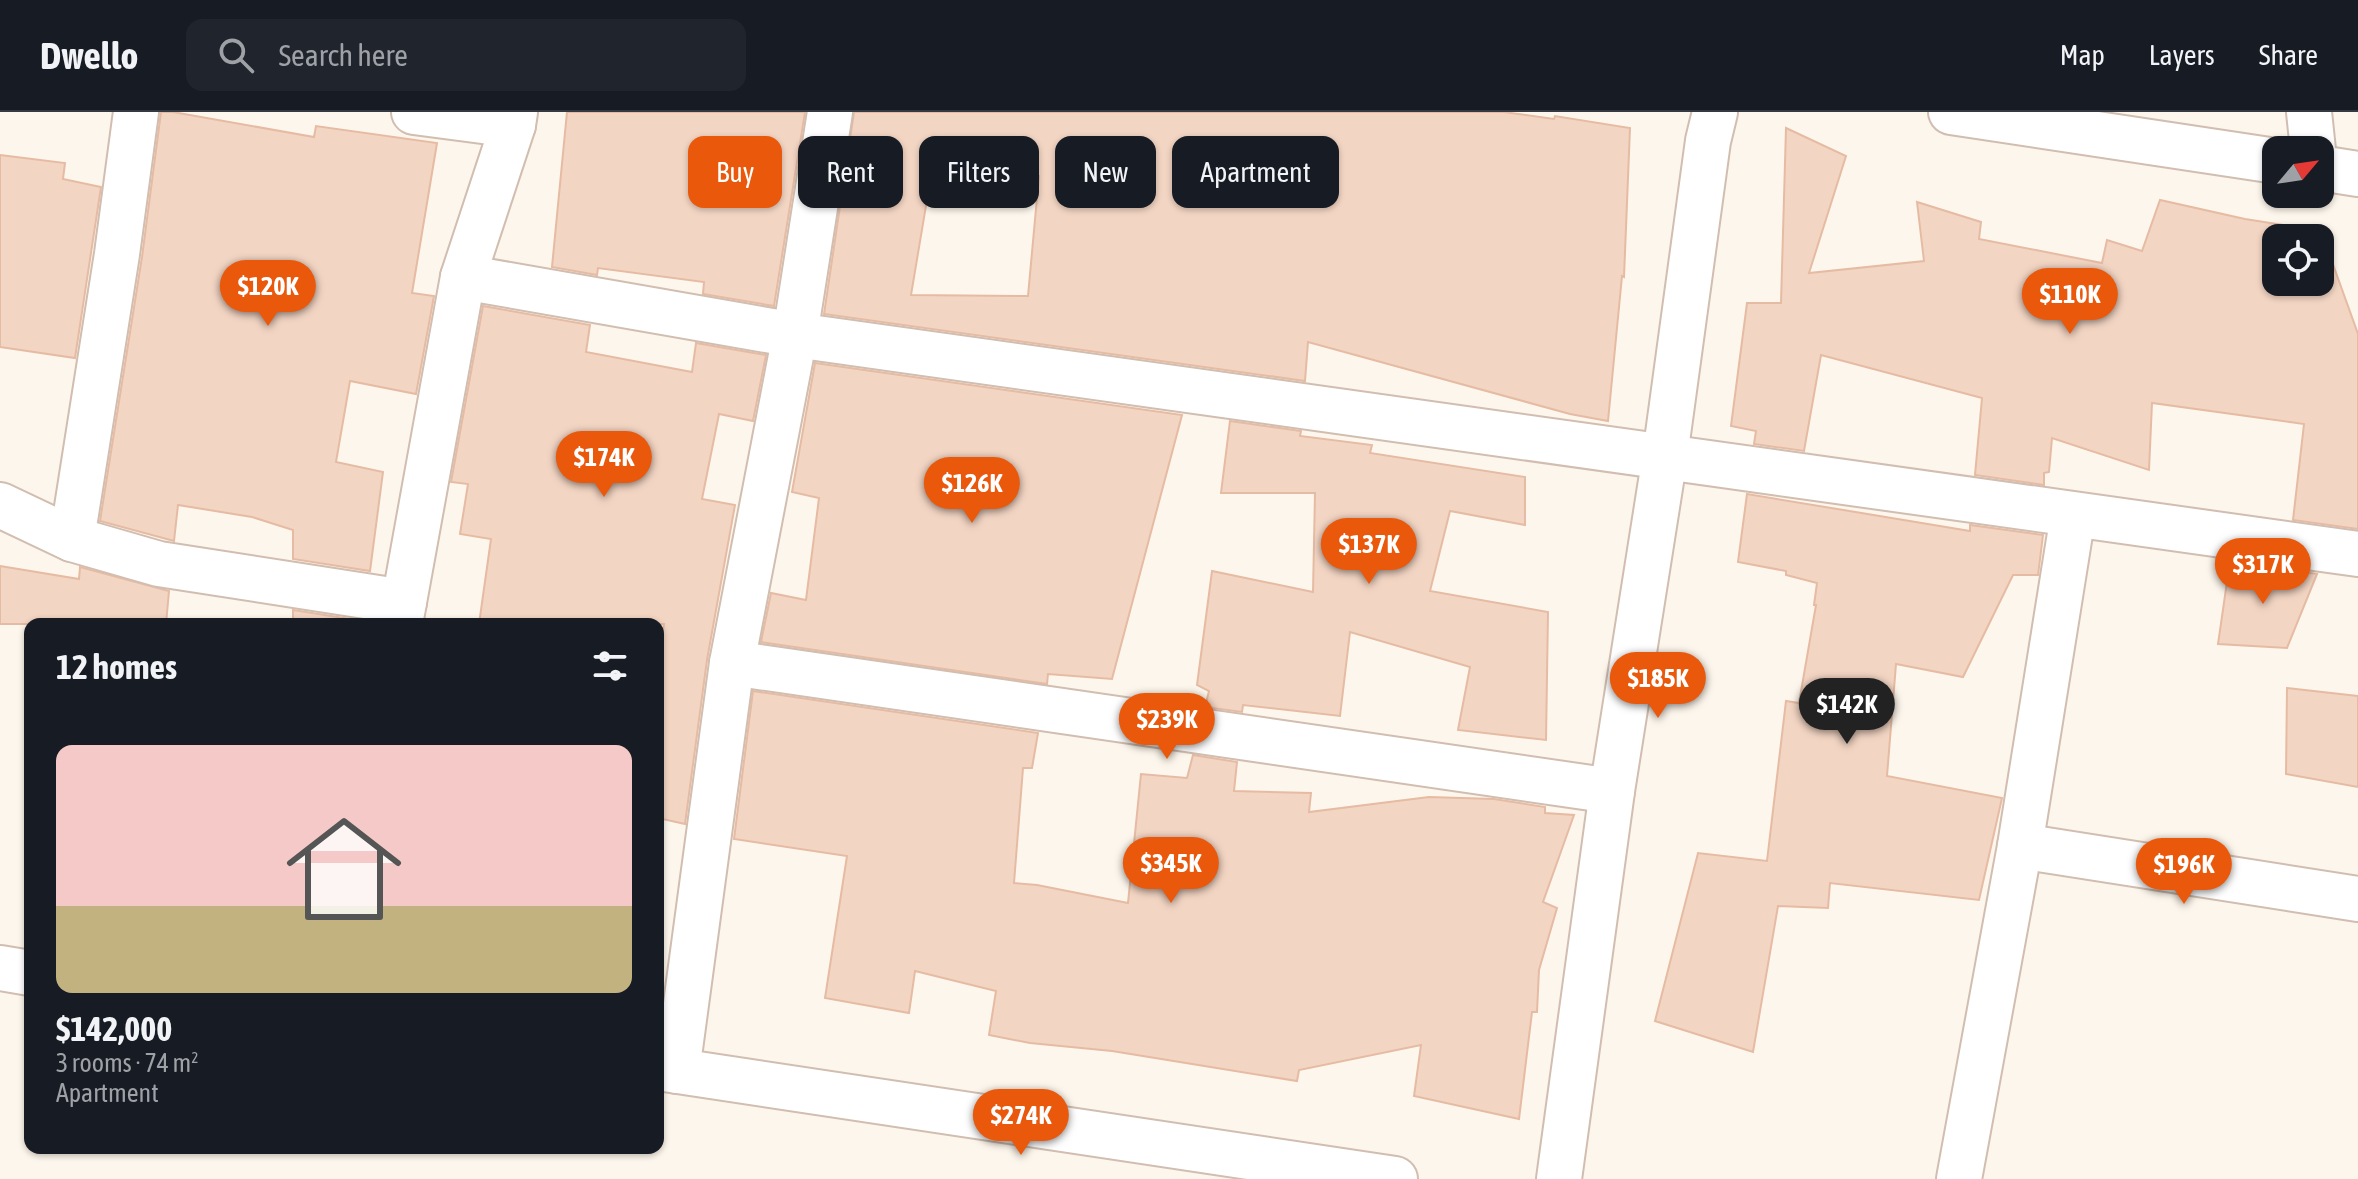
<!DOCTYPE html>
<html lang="en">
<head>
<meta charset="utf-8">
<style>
	:root { --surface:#171b24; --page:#20242c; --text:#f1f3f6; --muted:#9ea1a6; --line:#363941; --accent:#ea580c }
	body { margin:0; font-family:"Asap Condensed",sans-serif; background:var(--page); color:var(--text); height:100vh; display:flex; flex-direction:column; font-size:30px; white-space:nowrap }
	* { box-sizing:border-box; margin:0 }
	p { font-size:26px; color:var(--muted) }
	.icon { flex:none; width:44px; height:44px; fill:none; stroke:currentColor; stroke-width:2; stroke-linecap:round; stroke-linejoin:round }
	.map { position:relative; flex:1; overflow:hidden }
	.sheet { position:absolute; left:24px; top:506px; width:640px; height:536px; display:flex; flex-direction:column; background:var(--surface); border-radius:16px; box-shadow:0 2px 6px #0004 }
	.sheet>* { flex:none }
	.banner { position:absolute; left:688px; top:24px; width:760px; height:72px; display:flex; gap:16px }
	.needle { width:52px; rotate:61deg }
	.buttons { position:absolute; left:2262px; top:24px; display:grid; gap:16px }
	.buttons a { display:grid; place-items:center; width:72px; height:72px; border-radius:16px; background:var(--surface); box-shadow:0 2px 6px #0004; font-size:40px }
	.price { position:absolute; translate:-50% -68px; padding:0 18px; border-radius:28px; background:var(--accent); color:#fff; font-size:26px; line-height:52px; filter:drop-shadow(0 2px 4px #0008) }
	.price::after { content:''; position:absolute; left:50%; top:48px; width:24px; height:18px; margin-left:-12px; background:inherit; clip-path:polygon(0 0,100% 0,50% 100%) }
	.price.current { background:#222; color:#fff }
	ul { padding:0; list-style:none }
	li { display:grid; align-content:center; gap:16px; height:424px; padding:0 32px }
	li span { display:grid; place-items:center; height:248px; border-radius:16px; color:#555 }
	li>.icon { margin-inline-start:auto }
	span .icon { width:144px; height:144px; fill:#fffc; stroke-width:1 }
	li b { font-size:34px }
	h2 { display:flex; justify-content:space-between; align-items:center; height:96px; padding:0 32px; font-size:34px }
	.pill { padding:0 28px; border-radius:16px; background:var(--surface); box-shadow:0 2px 6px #0004; font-size:28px; line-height:72px }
	.pill.current { background:var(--accent); color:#fff }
	header { display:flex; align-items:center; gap:48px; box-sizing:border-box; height:112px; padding:0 40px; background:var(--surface); border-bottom:2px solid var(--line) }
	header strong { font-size:38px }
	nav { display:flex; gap:44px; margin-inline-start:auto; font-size:28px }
	.search { width:560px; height:72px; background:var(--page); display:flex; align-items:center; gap:20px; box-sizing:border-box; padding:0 28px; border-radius:16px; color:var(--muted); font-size:30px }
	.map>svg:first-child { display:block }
	.building { fill:#f3d5c3; stroke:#e6bba3; stroke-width:2; fill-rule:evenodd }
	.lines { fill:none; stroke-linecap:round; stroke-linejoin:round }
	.minor-casing { stroke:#d1beb0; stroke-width:48 }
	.minor { stroke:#fff; stroke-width:44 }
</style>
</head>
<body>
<header>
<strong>Dwello</strong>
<div class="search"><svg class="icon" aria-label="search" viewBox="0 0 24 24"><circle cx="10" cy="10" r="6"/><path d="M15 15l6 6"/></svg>Search here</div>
<nav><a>Map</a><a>Layers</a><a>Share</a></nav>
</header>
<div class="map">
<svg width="2358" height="1067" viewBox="0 0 2358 1067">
	<rect width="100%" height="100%" fill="#fdf6ec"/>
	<!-- building -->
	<g class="building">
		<path d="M161 0H173L314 25 316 14 437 31 412 181 434 184 416 282 350 269 336 350 383 360 370 459 293 447V418L252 405 178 393 174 429 100 409 142 145Z"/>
		<path d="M567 0H805L774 194 703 182 704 170 598 156 597 163 552 155Z"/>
		<path d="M854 0H1504L1554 7 1555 4 1630 16 1624 165 1622 164 1608 309 1570 302 1308 230 1305 269 824 202ZM934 46 1039 64 1028 184 911 183Z"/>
		<path d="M1786 16 1846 44 1809 161 1924 149 1917 90 1981 110 1979 127 2102 151 2107 128 2142 139 2160 88 2245 107 2321 119 2358 222V417L2293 408 2304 312 2152 291 2149 358 2052 326 2049 360 2044 361V373L1975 363 1982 286 1821 243 1804 339 1754 332 1756 319 1731 314 1747 191H1781ZM2276 126H2320V170H2276Z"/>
		<path d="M0 43 65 51 63 67 101 75 75 246 0 235Z"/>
		<path d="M483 194 590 213 586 240 692 260 696 231 766 243 753 309 719 302 702 387 735 393 707 548 685 712 658 706V549L664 512H479L491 427 460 422 468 372 451 370Z"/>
		<path d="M815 251 1182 303 1112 567 1048 562 1047 572 761 530 771 481 806 488 819 386 792 380Z"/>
		<path d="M1230 309 1301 319 1300 324 1372 333 1370 341 1525 365V413L1450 399 1430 479 1548 500 1546 628 1458 618 1470 555 1350 520 1340 604 1243 593 1242 600 1205 595 1209 579 1197 573 1212 459 1313 480 1315 381H1221Z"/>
		<path d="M1747 382 1970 419V413L2043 423 2038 463H2013L1963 565 1896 552 1887 664 2002 686 1979 788 1830 771 1828 796 1778 794 1753 940 1655 909 1698 741 1767 749 1786 589 1799 591 1816 493H1814L1817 471 1786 463V459L1738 450Z"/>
		<path d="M2230 449 2287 461V457L2317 462 2287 536 2218 532Z"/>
		<path d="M0 454 79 467 80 455 169 479 166 512H0Z"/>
		<path d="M293 498 363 509 362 512H293Z"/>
		<path d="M2287 576 2358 584V675L2286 662Z"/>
		<path d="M753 579 1038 621 1032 656H1023L1014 771 1037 773 1128 791 1141 662 1187 666 1193 643 1237 650 1234 679 1311 681 1309 700 1429 685 1494 687 1545 695V701L1574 703 1543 790 1557 796 1539 858 1537 900H1532L1519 1007 1414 984 1421 933 1299 958 1297 969 1112 939 1030 931 989 923 996 879 915 859 909 901 825 886 847 744 734 727Z"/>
	</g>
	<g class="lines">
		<!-- minor casing -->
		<g class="minor-casing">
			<g id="minor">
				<path d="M414 0 513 13"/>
				<path d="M1951 0 2276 49"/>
				<path d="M2309 0 2313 38"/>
				<path d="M2320 56 2358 62"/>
				<path d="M463 165 795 223 2358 442"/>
				<path d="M0 393 72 427 159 452 404 490"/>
				<path d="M72 427 117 142 136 0"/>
				<path d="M400 512 463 165 513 13 515 0"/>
				<path d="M732 551 1612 679"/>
				<path d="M2020 734 2358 787"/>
				<path d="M0 856 30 861"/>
				<path d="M658 956 1395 1067"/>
				<path d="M677 959 732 551 795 223 830 0"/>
				<path d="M1559 1067 1612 679 1665 344 1708 29 1715 0"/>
				<path d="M1959 1067 2020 734 2073 403"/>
			</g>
		</g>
		<!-- minor -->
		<use href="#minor" class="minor"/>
	</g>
</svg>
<div class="buttons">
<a><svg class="needle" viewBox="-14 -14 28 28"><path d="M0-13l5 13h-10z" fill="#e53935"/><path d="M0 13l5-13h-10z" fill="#9ea1a6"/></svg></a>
<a><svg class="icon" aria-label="locate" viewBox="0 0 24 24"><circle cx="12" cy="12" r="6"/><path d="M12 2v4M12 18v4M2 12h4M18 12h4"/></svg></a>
</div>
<b class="price" style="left:268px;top:216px">$120K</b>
<b class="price" style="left:2070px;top:224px">$110K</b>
<b class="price" style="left:604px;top:387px">$174K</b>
<b class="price" style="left:972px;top:413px">$126K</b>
<b class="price" style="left:1369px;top:474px">$137K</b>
<b class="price" style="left:2263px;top:494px">$317K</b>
<b class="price" style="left:1658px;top:608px">$185K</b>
<b class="price current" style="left:1847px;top:634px">$142K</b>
<b class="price" style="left:1167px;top:649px">$239K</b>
<b class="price" style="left:1171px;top:793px">$345K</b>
<b class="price" style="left:2184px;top:794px">$196K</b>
<b class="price" style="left:1021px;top:1045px">$274K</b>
<div class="banner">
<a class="pill current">Buy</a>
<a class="pill">Rent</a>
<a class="pill">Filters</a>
<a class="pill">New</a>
<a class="pill">Apartment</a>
</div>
<section class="sheet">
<h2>12 homes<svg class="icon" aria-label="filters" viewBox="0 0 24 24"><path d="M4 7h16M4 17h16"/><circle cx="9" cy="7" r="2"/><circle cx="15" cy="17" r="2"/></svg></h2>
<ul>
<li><span style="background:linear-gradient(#f6c9c9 65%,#c2b280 0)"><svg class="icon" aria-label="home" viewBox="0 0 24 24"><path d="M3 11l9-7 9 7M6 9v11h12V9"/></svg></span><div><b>$142,000</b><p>3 rooms · 74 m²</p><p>Apartment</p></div></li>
</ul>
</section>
</div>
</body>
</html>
